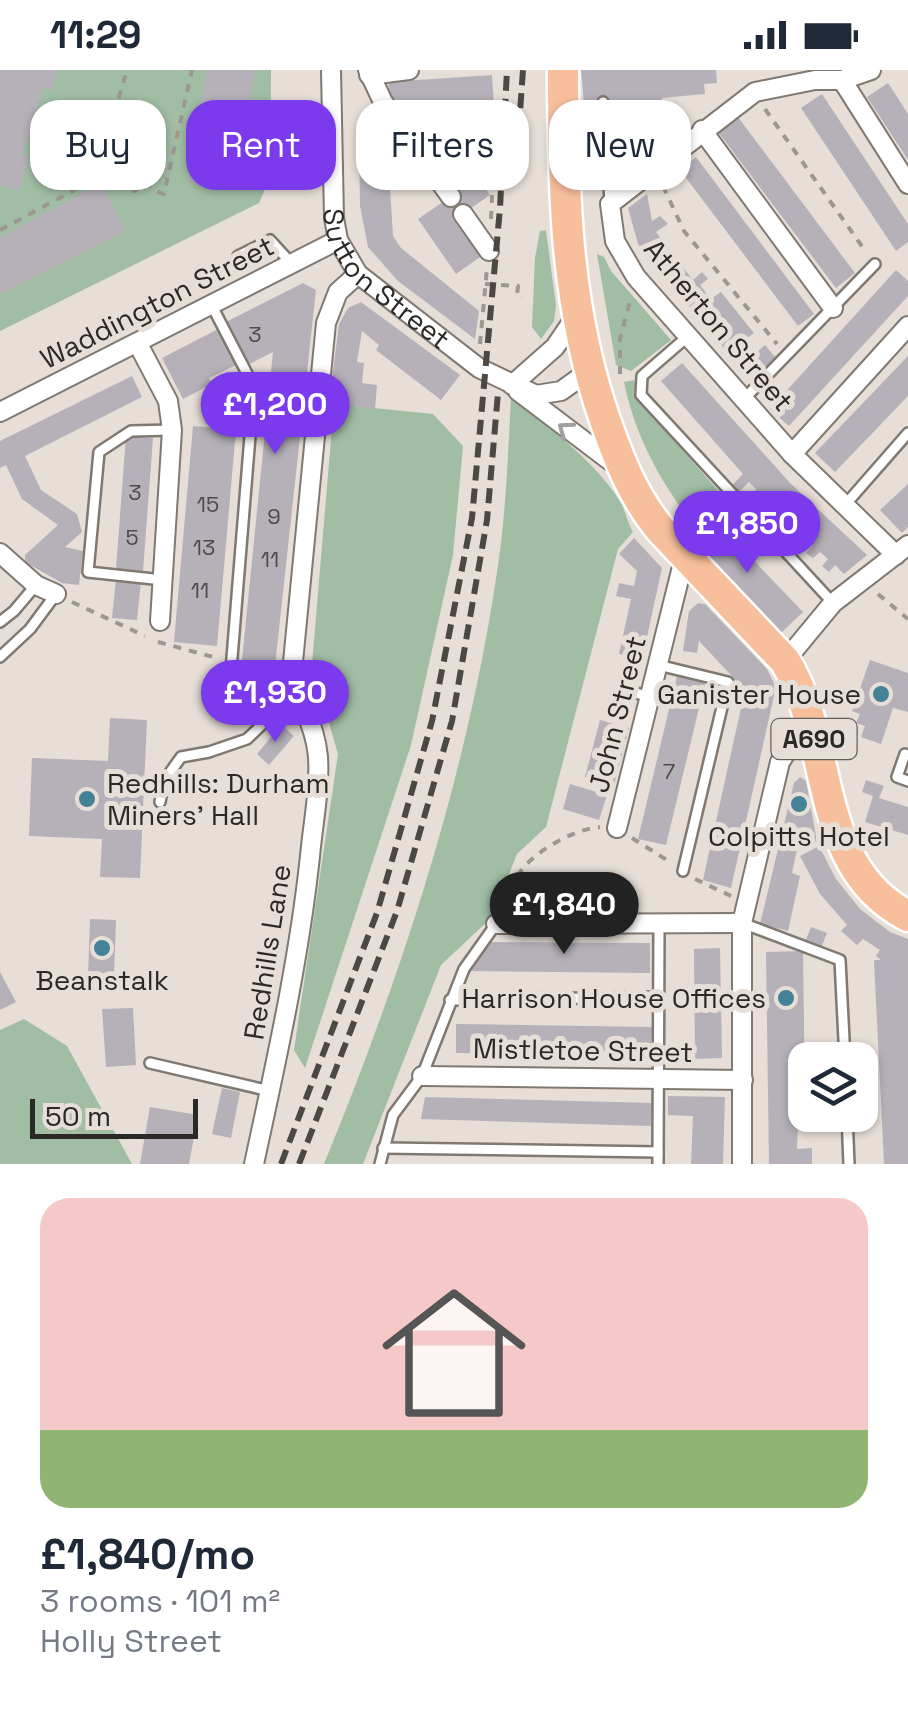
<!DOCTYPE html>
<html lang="en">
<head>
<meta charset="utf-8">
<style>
	:root { --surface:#fff; --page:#f2f2f3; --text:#1f2937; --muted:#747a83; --line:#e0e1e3; --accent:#7c3aed }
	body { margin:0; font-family:"Space Grotesk",sans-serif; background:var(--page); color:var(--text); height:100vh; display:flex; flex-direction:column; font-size:38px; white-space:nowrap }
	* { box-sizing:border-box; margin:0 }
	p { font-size:32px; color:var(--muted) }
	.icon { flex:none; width:55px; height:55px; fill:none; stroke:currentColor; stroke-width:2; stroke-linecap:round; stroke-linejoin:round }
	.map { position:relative; height:1094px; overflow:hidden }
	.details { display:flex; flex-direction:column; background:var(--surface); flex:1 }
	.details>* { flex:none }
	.banner { position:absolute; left:30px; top:30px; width:850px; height:90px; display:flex; gap:20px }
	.buttons { position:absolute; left:788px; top:972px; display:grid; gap:20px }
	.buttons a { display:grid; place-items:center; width:90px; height:90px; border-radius:20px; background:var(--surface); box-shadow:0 2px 8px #0004; font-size:50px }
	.scale { position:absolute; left:30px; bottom:25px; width:168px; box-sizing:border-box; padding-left:10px; border:5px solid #2b2926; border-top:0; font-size:28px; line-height:35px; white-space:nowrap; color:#2b2926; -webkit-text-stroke:8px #e6ded7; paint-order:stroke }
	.price { position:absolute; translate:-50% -85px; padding:0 22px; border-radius:35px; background:var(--accent); color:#fff; font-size:32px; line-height:65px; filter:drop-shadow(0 2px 5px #0008) }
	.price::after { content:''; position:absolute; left:50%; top:60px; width:30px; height:22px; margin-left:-15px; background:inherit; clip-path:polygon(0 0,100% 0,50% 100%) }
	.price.current { background:#222; color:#fff }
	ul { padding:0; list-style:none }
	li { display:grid; align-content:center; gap:20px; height:530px; padding:0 40px }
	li+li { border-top:2px solid var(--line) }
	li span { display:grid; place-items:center; height:310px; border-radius:30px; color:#555 }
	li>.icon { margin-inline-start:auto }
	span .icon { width:180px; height:180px; fill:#fffc; stroke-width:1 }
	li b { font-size:42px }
	.pill { padding:0 35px; border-radius:30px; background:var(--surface); box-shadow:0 2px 8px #0004; font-size:35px; line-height:90px }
	.pill.current { background:var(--accent); color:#fff }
	.status { display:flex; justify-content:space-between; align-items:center; height:70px; padding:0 50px; background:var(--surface); direction:ltr }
	.status svg { height:28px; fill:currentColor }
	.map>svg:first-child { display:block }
	.green { fill:#a1bda4 }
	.building { fill:#b6b1b9 }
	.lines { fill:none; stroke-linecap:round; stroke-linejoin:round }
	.service-casing { stroke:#7f7972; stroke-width:14 }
	.minor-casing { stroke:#7f7972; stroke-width:22 }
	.trunk-casing { stroke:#fff; stroke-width:35 }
	.path { stroke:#9c9791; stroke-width:4; stroke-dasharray:8 8; stroke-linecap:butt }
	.service { stroke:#fff; stroke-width:9 }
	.minor { stroke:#fff; stroke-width:18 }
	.trunk { stroke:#f8bf9c; stroke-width:30 }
	.rail { stroke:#4c4945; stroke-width:6; stroke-dasharray:15 8; stroke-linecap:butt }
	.oneway { stroke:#a09f9d }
	.poi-dot { fill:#448298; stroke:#e6ded7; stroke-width:4 }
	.labels { text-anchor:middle; stroke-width:10; stroke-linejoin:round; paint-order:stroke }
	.number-label { font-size:22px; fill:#4e4b4b }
	.shield { fill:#e6ded7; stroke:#635f5b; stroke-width:2.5 }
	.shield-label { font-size:25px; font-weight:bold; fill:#2b2926 }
	.street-label { font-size:28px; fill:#2b2926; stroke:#e6ded7 }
	.poi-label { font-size:28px; fill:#2b2926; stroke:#e6ded7; text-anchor:end }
</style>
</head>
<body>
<div class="status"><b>11:29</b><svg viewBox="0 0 49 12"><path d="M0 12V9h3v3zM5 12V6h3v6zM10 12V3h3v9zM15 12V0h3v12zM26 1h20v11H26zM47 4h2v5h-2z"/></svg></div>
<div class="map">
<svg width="908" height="1094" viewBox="0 0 908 1094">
	<rect width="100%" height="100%" fill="#e6ded7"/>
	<!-- green -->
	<g class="green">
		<path d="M0 0H271L270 108 259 133 0 261Z"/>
		<path d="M546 160 556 236 554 251 541 269 532 257 535 188 540 161Z"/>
		<path d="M597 184 604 187 611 201 671 270 631 301 616 295Z"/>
		<path d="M634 310 641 333 729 433 699 462C663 416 636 370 624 312Z"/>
		<path d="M511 327C544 352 601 397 621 433 626 442 627 452 633 462L618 479 546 757 517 784 491 848 441 895 363 1094H324C402 904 467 706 497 502 506 445 508 385 511 327Z"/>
		<path d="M334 334 433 344 463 376 453 485 411 675 305 998 294 980 338 684 312 594Z"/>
		<path d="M24 949 67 976 132 1094H0V960Z"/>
	</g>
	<!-- building -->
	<g class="building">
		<path d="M0 0H58L52 20 43 18 36 42 43 45 37 64 30 62 22 85 30 86 19 121 0 115Z"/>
		<path d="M206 0H255L236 120 189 113Z"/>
		<path d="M581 0H716L717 13 704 14 705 24 662 28 663 53H655L656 60H644V66L613 69 610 31 584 34Z"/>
		<path d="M492 5 494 36 403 42 391 36 388 12Z"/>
		<path d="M888 13 908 44V90L867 27Z"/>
		<path d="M822 24 908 154V172L896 181 801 38Z"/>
		<path d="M735 43 855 203 836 218 715 58Z"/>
		<path d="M378 47 390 63 398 57 410 75 383 94 389 102 393 166 401 178 479 241 475 269 398 211 368 177 360 136 359 60Z"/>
		<path d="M447 61 490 125 457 148 483 185 456 204 418 149 459 121 426 75Z"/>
		<path d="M696 87 814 244 798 256 680 100Z"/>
		<path d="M101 113 126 161 0 224V168Z"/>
		<path d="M647 124 652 151 660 146 668 154 656 162 676 189 693 210 702 202 708 209 700 215 711 229 721 222 754 263 746 269 757 282 765 275 776 288 750 310 638 174 628 138Z"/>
		<path d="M896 200 908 211V226L789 356 770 339Z"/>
		<path d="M303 213 316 220 274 605 241 600 273 282 246 296 224 253Z"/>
		<path d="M361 232 460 305 441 330 376 280 379 275 362 261 357 292 364 293 362 313 377 315 375 339 329 333 339 254 348 238Z"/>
		<path d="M220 258 238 294 209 308 212 314 183 329 162 288Z"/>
		<path d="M908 286V326L835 402 815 383Z"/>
		<path d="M682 293 791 414 867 485 844 504 835 495 829 502 822 496 828 489 820 482 813 488 806 483 813 476 791 455 785 460 780 455 785 449 778 441 768 449 762 442 771 434 763 426 756 433 749 427 756 419 749 412 737 424 731 416 743 404 661 311Z"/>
		<path d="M132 306 142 327 25 386 41 420 77 444 82 462 65 477 83 481 79 515 62 513 25 492V485L58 455 22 429 6 395 0 398V371Z"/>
		<path d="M193 356 236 360 217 576 174 572Z"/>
		<path d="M126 366 153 368 143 501 116 499Z"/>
		<path d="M908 414V457L902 463 880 440Z"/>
		<path d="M713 448 803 542 780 564 691 470Z"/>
		<path d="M634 468 662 498 642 590 619 584 631 529 616 526 619 513 634 516 637 501 619 484Z"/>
		<path d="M116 509 141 511 137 550 112 548Z"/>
		<path d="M698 533 705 534 767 599 776 617 731 818 703 810 745 620 699 571 697 583 683 581 689 541Z"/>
		<path d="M870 590 908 603V642L893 638 881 674 861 667 865 656 856 653 860 644 852 641Z"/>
		<path d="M677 606 705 613 666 775 638 769Z"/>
		<path d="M110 648 147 650 140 808 100 807 102 769 29 766 32 688 108 691Z"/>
		<path d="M600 650 629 658 614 715 585 707Z"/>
		<path d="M281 655 294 666 269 695 257 684Z"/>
		<path d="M800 707 806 711 817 771 811 774 810 768 799 770 792 803 800 806 788 861 760 854 794 713Z"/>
		<path d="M866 710 884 716 879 728 908 737V765L865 752 873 726 862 722Z"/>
		<path d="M570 714 607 725 599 750 563 739Z"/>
		<path d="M819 776 836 809 860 839 890 862 908 869V1094H884L874 890H881L876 886 880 880 863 869 857 875 841 861 847 855 820 824 800 786Z"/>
		<path d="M90 849 116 850 114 905 88 906Z"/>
		<path d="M811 857 827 863 821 878 805 872Z"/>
		<path d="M485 872 650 873V903L469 901Z"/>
		<path d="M720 878 722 988 695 989 694 879Z"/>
		<path d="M803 881 805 1029H799L797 1079 812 1078V1094H769L766 882Z"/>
		<path d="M0 902 16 932 0 940Z"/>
		<path d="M133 938 136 995 106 997 102 939Z"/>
		<path d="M456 954 652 957 651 986 456 983Z"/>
		<path d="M222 1018 240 1022 231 1068 212 1064Z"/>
		<path d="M668 1026 725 1027 723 1094H691L693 1046 668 1045Z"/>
		<path d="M425 1027 652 1033 651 1056 421 1049Z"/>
		<path d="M150 1037 198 1045 189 1094H140Z"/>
	</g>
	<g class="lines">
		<!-- service casing -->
		<g class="service-casing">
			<g id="service">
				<path d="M603 32 610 131"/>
				<path d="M238 186 270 170 291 193"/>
				<path d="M212 236 254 317 231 600"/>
				<path d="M687 267 642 306 641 325 833 533"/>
				<path d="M743 330 875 194"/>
				<path d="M845 435 908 363"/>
				<path d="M163 510 88 502 99 382 131 361 172 360"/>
				<path d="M0 552 14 541 36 515"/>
				<path d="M0 587 30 559 56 524"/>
				<path d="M658 595 728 612 683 801"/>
				<path d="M622 619 650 627"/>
				<path d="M905 684 897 707 908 711"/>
				<path d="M160 732 164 711 181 687 209 682 247 669 296 622"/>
				<path d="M742 853 840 890 845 990"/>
				<path d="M450 930 659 927"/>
				<path d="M150 993 270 1021"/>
				<path d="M847 1045 849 1094"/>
				<path d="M383 1078 658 1082"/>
				<path d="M380 1094 393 1045 422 1006 464 899 496 854"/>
				<path d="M658 1094 659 854"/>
			</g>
		</g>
		<!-- minor casing -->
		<g class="minor-casing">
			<g id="minor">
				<path id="s1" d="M331 0 334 148 338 170 358 204 479 298 536 325 561 321 589 301"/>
				<path d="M368 0 383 32 451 127"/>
				<path d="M871 0 842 10H815L755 22 610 134 615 171 636 207 792 384 896 485"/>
				<path d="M369 5 409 0"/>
				<path d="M842 10 908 114"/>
				<path d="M702 60 833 238"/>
				<path d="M463 144 489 181"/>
				<path d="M138 274 168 331 172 360 160 551"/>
				<path d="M512 315 555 277 576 246"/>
				<path d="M518 321 621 399"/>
				<path d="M0 342 338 170"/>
				<path d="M792 384 908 256"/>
				<path d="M0 483 36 515 56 524"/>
				<path d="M785 591 833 533 908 475"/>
				<path d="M617 758 685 485"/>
				<path d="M496 854 742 853"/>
				<path d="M422 1006 743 1010"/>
				<path d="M254 1094C276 992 299 890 310 786 313 753 320 720 318 687 315 650 295 630 293 592L326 253 338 222 358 204"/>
				<path d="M742 1094V853L780 692 789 678 813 668"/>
			</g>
		</g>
		<!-- trunk casing -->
		<g class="trunk-casing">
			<path id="trunk" d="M563 0C563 119 565 236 605 350 619 390 633 426 660 459L785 591C835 670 811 797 908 846"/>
		</g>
		<!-- path -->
		<g class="path">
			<path d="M765 39 866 182"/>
			<path d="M98 99 122 106 130 124 147 112 154 121 164 124 192 0"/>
			<path d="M663 116 684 161 777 274"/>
			<path d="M491 149 496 38"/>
			<path d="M0 160 95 109 127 0"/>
			<path d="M485 214 518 216 517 226 522 227"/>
			<path d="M480 274 487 198"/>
			<path d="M620 304V269L630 231"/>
			<path d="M878 524 908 549"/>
			<path d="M72 532 145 566"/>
			<path d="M158 572 217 588"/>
			<path d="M244 601 274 605"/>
			<path d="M632 768 670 792"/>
			<path d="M695 809 731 826"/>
			<path d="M505 835C509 825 513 814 518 805 532 782 574 759 600 757"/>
		</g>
		<!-- service -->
		<use href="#service" class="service"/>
		<!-- minor -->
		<use href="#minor" class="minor"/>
		<!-- trunk -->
		<use href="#trunk" class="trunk"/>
		<!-- rail -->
		<g class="rail">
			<path d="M517 84 523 0"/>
			<path d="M281 1094 377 843 432 651 472 448 500 138 507 0"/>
			<path d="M299 1094 397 841 452 651 487 450 498 323"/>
		</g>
	</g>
	<!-- one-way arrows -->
	<defs><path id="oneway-chevron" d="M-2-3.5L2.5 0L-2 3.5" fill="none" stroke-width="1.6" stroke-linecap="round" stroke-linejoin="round" transform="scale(2.5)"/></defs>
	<use class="oneway" href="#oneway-chevron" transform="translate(565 359) rotate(-144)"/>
	<!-- markers -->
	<g class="poi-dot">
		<circle cx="881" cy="624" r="10"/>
		<circle cx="87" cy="729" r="10"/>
		<circle cx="799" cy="734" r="10"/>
		<circle cx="102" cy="878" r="10"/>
		<circle cx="786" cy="928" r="10"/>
	</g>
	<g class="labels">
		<!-- number labels -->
		<g class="number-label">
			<text x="255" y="272">3</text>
			<text x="135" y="430">3</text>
			<text x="208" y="442">15</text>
			<text x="274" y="454">9</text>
			<text x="132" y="475">5</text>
			<text x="204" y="485">13</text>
			<text x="270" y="497">11</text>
			<text x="200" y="528">11</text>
			<text x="669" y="709">7</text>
		</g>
		<!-- shield labels -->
		<rect class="shield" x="771.5" y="649" width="85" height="40" rx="8"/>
		<g class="shield-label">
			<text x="814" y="678">A690</text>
		</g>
		<!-- street labels -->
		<g class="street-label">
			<text dy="10" stroke="none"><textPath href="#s1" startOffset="230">Sutton Street</textPath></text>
			<text transform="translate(157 232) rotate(-27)" y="10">Waddington Street</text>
			<text transform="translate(719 255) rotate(50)" y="10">Atherton Street</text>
			<text transform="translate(617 644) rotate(-76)" y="10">John Street</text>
			<text transform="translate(267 882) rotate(-81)" y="10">Redhills Lane</text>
			<text transform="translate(583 980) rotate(1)" y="10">Mistletoe Street</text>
		</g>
		<!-- poi labels -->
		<g class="poi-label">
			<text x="861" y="634">Ganister House</text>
			<text x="107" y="723" text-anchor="start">Redhills: Durham<tspan x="107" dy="32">Miners' Hall</tspan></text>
			<text x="799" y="776" text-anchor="middle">Colpitts Hotel</text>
			<text x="102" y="920" text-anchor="middle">Beanstalk</text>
			<text x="766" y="938">Harrison House Offices</text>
		</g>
	</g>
</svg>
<div class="buttons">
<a><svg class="icon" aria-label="layers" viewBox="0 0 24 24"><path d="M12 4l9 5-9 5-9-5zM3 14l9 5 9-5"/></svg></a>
</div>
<div class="scale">50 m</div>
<b class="price" style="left:275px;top:387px">£1,200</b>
<b class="price" style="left:747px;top:506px">£1,850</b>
<b class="price" style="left:275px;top:675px">£1,930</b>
<b class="price current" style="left:564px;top:887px">£1,840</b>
<div class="banner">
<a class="pill">Buy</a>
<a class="pill current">Rent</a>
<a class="pill">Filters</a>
<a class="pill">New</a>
</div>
</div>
<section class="details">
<ul>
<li><span style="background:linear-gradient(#f6c9c9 75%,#8fb573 0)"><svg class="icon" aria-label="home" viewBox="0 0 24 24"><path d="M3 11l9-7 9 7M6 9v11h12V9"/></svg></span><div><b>£1,840/mo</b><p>3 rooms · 101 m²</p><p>Holly Street</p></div></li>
</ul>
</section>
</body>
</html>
